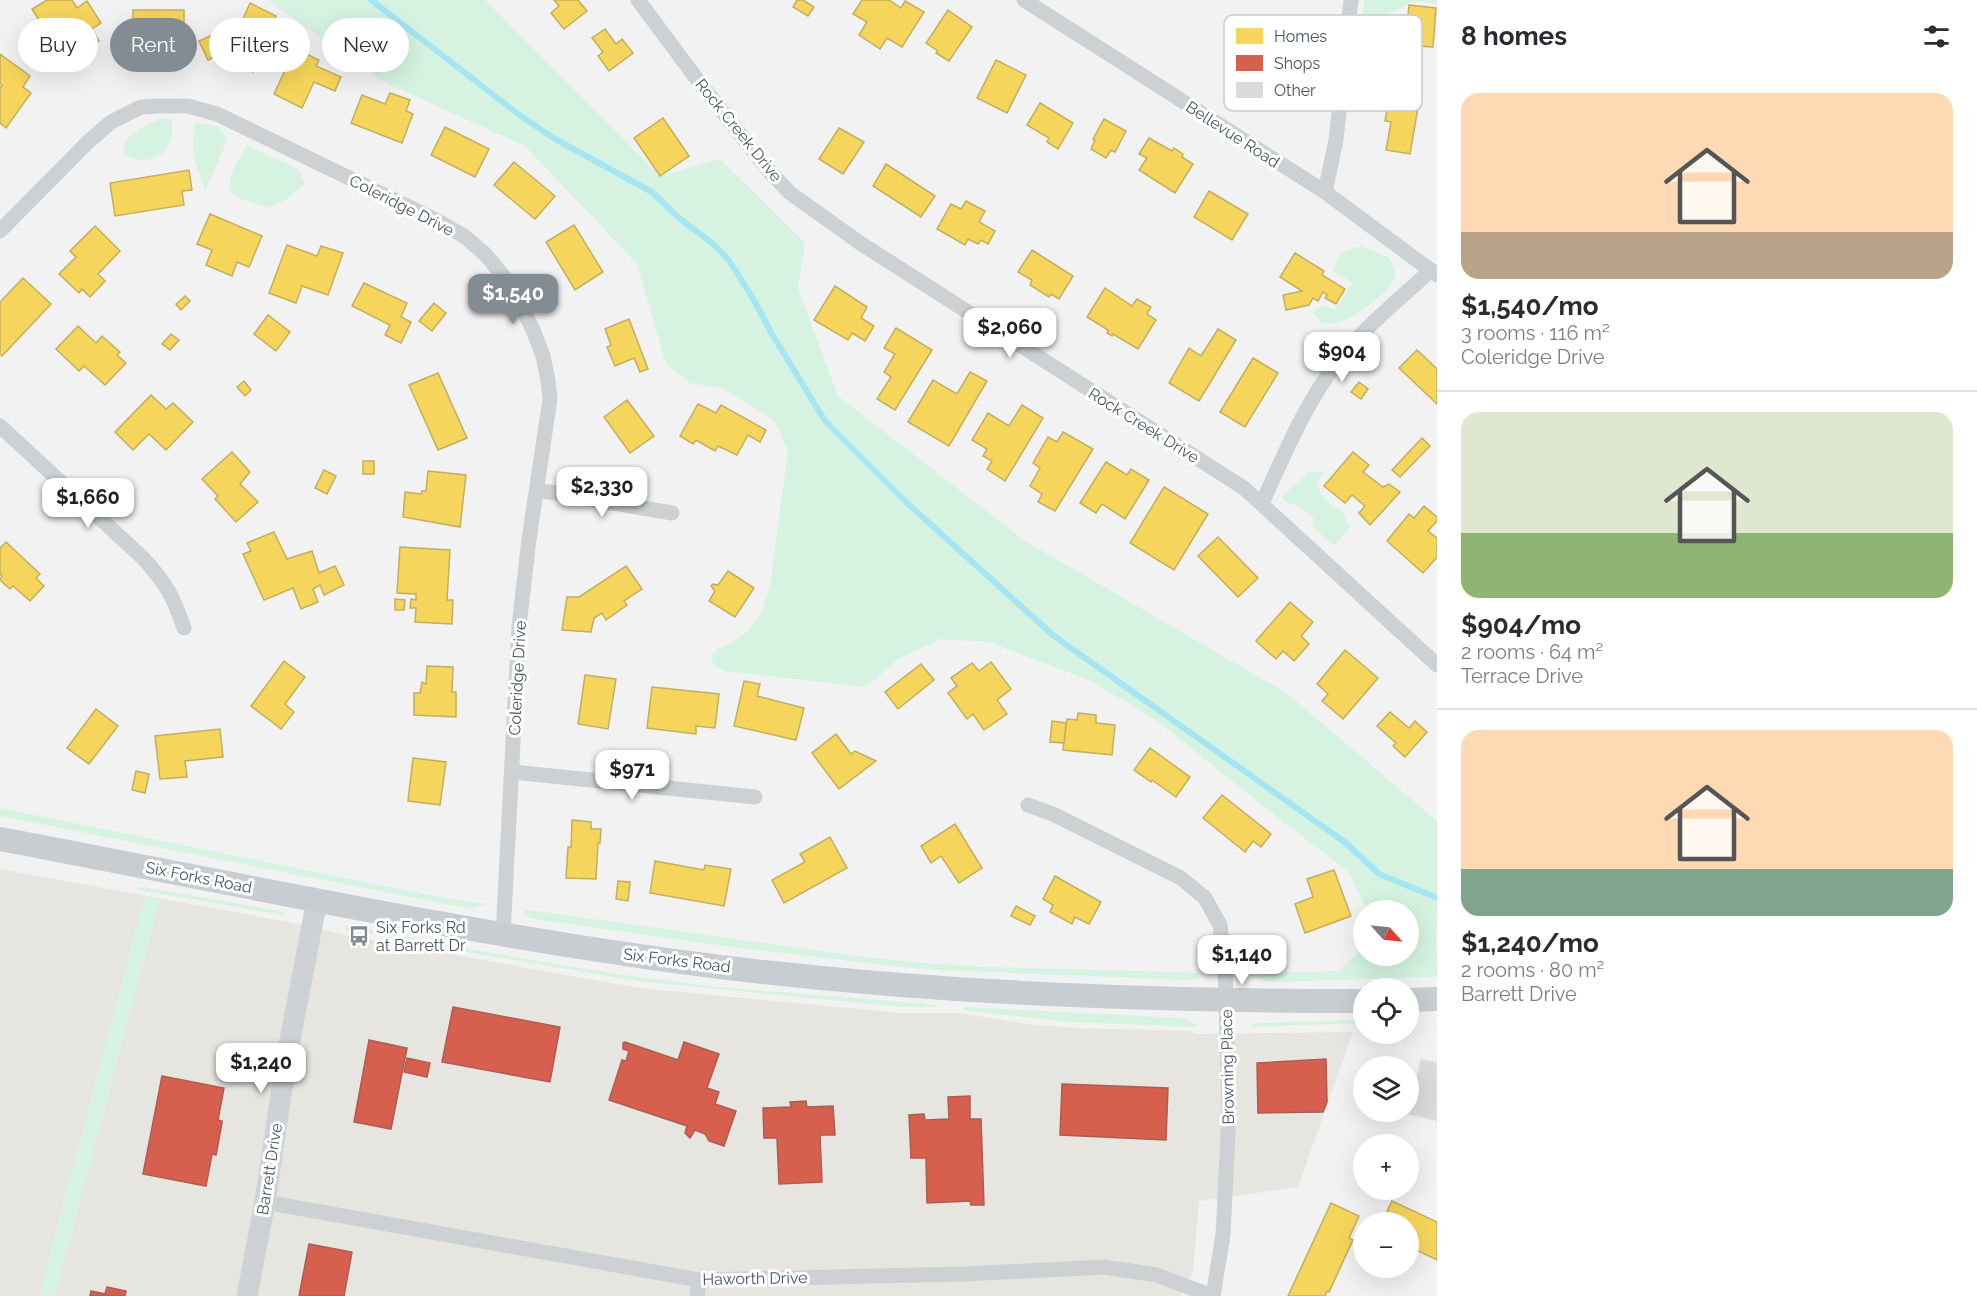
<!DOCTYPE html>
<html lang="en">
<head>
<meta charset="utf-8">
<style>
	:root { --surface:#fff; --page:#f7f7f7; --text:#2b2b33; --muted:#7c7c81; --line:#e1e1e2; --accent:#838c93 }
	body { margin:0; font-family:Raleway,sans-serif; background:var(--page); color:var(--text); height:100vh; display:flex; flex-direction:column; font-size:22px; white-space:nowrap }
	* { box-sizing:border-box; margin:0 }
	p { font-size:20px; color:var(--muted) }
	.icon { flex:none; width:33px; height:33px; fill:none; stroke:currentColor; stroke-width:2; stroke-linecap:round; stroke-linejoin:round }
	.map { position:relative; flex:1; overflow:hidden }
	.panel { display:flex; flex-direction:column; background:var(--surface); width:540px }
	.panel>* { flex:none }
	.banner { position:absolute; left:18px; top:18px; width:570px; height:54px; display:flex; gap:12px }
	.needle { width:39px; rotate:117deg }
	.buttons { position:absolute; left:1353px; top:900px; display:grid; gap:12px }
	.buttons a { display:grid; place-items:center; width:66px; height:66px; border-radius:50%; background:var(--surface); box-shadow:0 6px 24px #0002; font-size:30px }
	.price { position:absolute; translate:-50% -51px; padding:0 14px; border-radius:12px; background:#fff; color:#222; font-size:20px; line-height:39px; filter:drop-shadow(0 2px 3px #0008) }
	.price::after { content:''; position:absolute; left:50%; top:36px; width:18px; height:14px; margin-left:-9px; background:inherit; clip-path:polygon(0 0,100% 0,50% 100%) }
	.price.current { background:var(--accent); color:#fff }
	ul { padding:0; list-style:none }
	li { display:grid; align-content:center; gap:12px; height:318px; padding:0 24px }
	li+li { border-top:2px solid var(--line) }
	li span { display:grid; place-items:center; height:186px; border-radius:18px; color:#555 }
	li>.icon { margin-inline-start:auto }
	span .icon { width:108px; height:108px; fill:#fffc; stroke-width:1 }
	li b { font-size:26px }
	h2 { display:flex; justify-content:space-between; align-items:center; height:72px; padding:0 24px; font-size:26px }
	.tag { padding:0 21px; border-radius:27px; background:var(--surface); box-shadow:0 6px 24px #0002; font-size:21px; line-height:54px }
	.tag.current { background:var(--accent); color:#fff }
	main { display:flex; flex:1; min-height:0 }
	.map>svg:first-child { display:block }
	.commercial { fill:#e7e5e0 }
	.green { fill:#d5f3e0 }
	.homes { fill:#f6d55c; stroke:#c2af5d; stroke-width:1.5 }
	.shops { fill:#d6604d; stroke:#ab5d53; stroke-width:1.5 }
	.lines { fill:none; stroke-linecap:round; stroke-linejoin:round }
	.stream { stroke:#a6e5f3; stroke-width:6 }
	.building { fill:#d9dadc; stroke:#e3e4e5; stroke-width:1.5 }
	.street { stroke:#cdd1d3; stroke-width:15 }
	.secondary { stroke:#ced2d5; stroke-width:21 }
	.primary { stroke:#c8cdd1; stroke-width:24 }
	.labels { text-anchor:middle; stroke-width:6; stroke-linejoin:round; paint-order:stroke }
	.street-label { font-size:16px; fill:#475560; stroke:#fff }
	.poi-label { font-size:16px; fill:#475560; stroke:#fff; text-anchor:start }
	.key { fill:#fff; stroke:#c8cccf; stroke-width:1.5 }
	.key-label { font-size:16px; fill:#475560 }
</style>
</head>
<body>
<main>
<div class="map">
<svg width="1437" height="1296" viewBox="0 0 1437 1296">
	<rect width="100%" height="100%" fill="#f2f2f2"/>
	<!-- commercial -->
	<path class="commercial" d="M0 869 288 922 345 935 639 988 901 1013H960L1025 1024 1077 1028 1192 1031 1195 1034 1353 1032 1298 1187 1199 1201 1193 1270 1181 1296H0Z"/>
	<!-- green -->
	<g class="green">
		<path d="M268 0H485L660 176 720 159 805 243 798 288 838 396 1025 541 1285 692 1437 821V977L1269 982 1247 974 1338 971 1358 953 1363 943 1364 956H1408V910H1367L1349 872 1273 814 1160 723 1091 681 989 642 940 639 897 660 866 687 725 671 715 667 711 657 717 649 732 643 747 632 762 612 770 586 788 451 774 420 722 388 690 383 666 364 637 264 525 146 380 80Z"/>
		<path d="M1364 0H1437V4L1412 1C1397 11 1381 19 1363 13Z"/>
		<path d="M162 118 171 119C179 151 150 171 123 153L127 139 145 126Z"/>
		<path d="M195 123C212 124 220 124 227 141L205 191C196 161 190 157 195 123Z"/>
		<path d="M247 145 299 170 305 184 288 198 270 208 241 199 229 191 231 174Z"/>
		<path d="M1361 246 1389 258C1392 263 1396 270 1395 276 1391 291 1352 321 1337 323 1332 324 1327 323 1322 323L1312 312 1323 305 1335 310 1353 283 1333 271 1340 253Z"/>
		<path d="M1310 472H1323L1317 485C1321 497 1330 506 1342 510L1349 528 1334 546 1312 526 1315 520C1306 510 1297 505 1284 501L1282 496Z"/>
		<path d="M0 808 444 898 487 904 472 908 440 903 0 816Z"/>
		<path d="M141 887 280 911 287 916 136 889Z"/>
		<path d="M145 896 160 899 55 1296H39Z"/>
		<path d="M522 909 864 957 923 963 987 967 1205 973 1197 979 1186 980 920 969 740 948 534 919 526 915Z"/>
		<path d="M347 927 362 928C474 950 587 972 700 985 779 993 858 998 937 1005V1007H900L638 981 473 953 362 932 346 931 345 929Z"/>
		<path d="M963 1007 1181 1018 1187 1020 1198 1027 1072 1022 969 1011 964 1010Z"/>
		<path d="M1363 1020V1023L1249 1027 1256 1023Z"/>
	</g>
	<!-- homes -->
	<g class="homes">
		<path d="M47 0H72L77 8 87 1 101 23 92 29 99 41 69 63 66 58 48 71 30 43 47 33 32 9Z"/>
		<path d="M554 0H578L587 11 564 29 551 13 559 6Z"/>
		<path d="M797 0H803L814 7 808 16 793 7Z"/>
		<path d="M862 0H889L901 8 905 1 924 12 902 47 887 38 880 49 859 35 867 22 853 14Z"/>
		<path d="M250 3 276 16 257 52 261 56 253 72 226 58 231 47 221 42 229 25 238 30Z"/>
		<path d="M1409 5 1436 8 1433 47 1416 46 1417 37 1406 36Z"/>
		<path d="M133 10H184V36H141V31H133Z"/>
		<path d="M948 10 972 27 949 61 936 53 938 51 926 43Z"/>
		<path d="M605 29 616 44 622 39 633 53 609 71 598 56 603 52 592 38Z"/>
		<path d="M210 36 219 55 208 60 199 41Z"/>
		<path d="M302 52 319 60 316 66 341 77 335 91 314 82 302 108 274 94 287 66 293 69Z"/>
		<path d="M0 54 30 76 23 87 31 93 6 128 0 123V88L2 85 0 83Z"/>
		<path d="M996 60 1026 75 1007 113 977 98Z"/>
		<path d="M1391 89 1410 93 1409 101 1419 102 1410 154 1386 150 1391 122 1385 121Z"/>
		<path d="M390 93 410 100 406 111 413 114 402 143 351 123 362 95 385 104Z"/>
		<path d="M1040 103 1073 123 1058 149 1047 142 1049 138 1027 125Z"/>
		<path d="M663 118 689 156 660 176 634 138Z"/>
		<path d="M1104 119 1126 131 1115 152 1111 150 1106 158 1091 149 1095 140 1093 139Z"/>
		<path d="M445 127 489 149 475 177 431 155Z"/>
		<path d="M839 128 864 142 843 174 819 159Z"/>
		<path d="M1149 138 1172 151 1174 148 1183 154 1182 157 1193 164 1175 193 1139 170 1147 158 1139 154Z"/>
		<path d="M514 162 555 196 535 219 494 185Z"/>
		<path d="M886 164 935 196 921 217 873 186Z"/>
		<path d="M189 170 192 190 182 191 184 205 115 216 110 183Z"/>
		<path d="M1209 191 1248 214 1232 240 1194 217Z"/>
		<path d="M966 201 985 211 979 222 995 231 988 244 981 240 978 244 968 239 965 245 937 229 951 204 961 209Z"/>
		<path d="M210 214 262 236 249 267 237 262 232 276 206 265 212 250 197 244Z"/>
		<path d="M574 225 603 272 575 290 546 242Z"/>
		<path d="M95 226 120 251 98 274 105 281 90 297 82 289 79 293 59 274 76 257 70 251Z"/>
		<path d="M287 245 317 256 321 246 343 253 328 295 302 286 296 303 269 293Z"/>
		<path d="M1032 250 1073 276 1059 299 1051 294 1049 297 1030 285 1032 280 1018 272Z"/>
		<path d="M1295 253 1324 271 1322 275 1345 289 1336 304 1325 298 1327 295 1323 292 1318 301 1313 298 1309 305 1286 310 1283 295 1302 291 1280 277Z"/>
		<path d="M23 278 51 304 2 356 0 354V302Z"/>
		<path d="M364 283 407 303 401 317 411 322 401 343 385 335 390 325 352 306Z"/>
		<path d="M835 286 867 307 861 318 874 326 865 341 852 333 848 340 814 320Z"/>
		<path d="M1105 288 1132 306 1137 299 1151 307 1147 314 1156 320 1138 349 1113 334 1112 336 1107 333 1108 330 1087 317Z"/>
		<path d="M185 296 190 301 181 310 176 304Z"/>
		<path d="M434 303 446 313 432 331 419 321Z"/>
		<path d="M268 315 290 332 276 351 254 334Z"/>
		<path d="M629 319 648 369 640 372 634 358 615 366 607 347 611 345 605 329Z"/>
		<path d="M78 326 96 343 102 336 120 352 117 355 126 363 105 385 84 366 79 371 56 349Z"/>
		<path d="M896 328 932 350 895 410 877 399 891 377 884 372 895 354 884 348Z"/>
		<path d="M1218 329 1236 340 1199 401 1169 383 1189 348 1201 356Z"/>
		<path d="M171 334 179 340 170 350 162 344Z"/>
		<path d="M1417 350 1437 369V404L1399 368Z"/>
		<path d="M1253 358 1278 373 1245 427 1220 412Z"/>
		<path d="M970 372 987 381 949 446 908 422 933 380 957 394Z"/>
		<path d="M438 373 467 438 438 450 409 385Z"/>
		<path d="M244 381 251 390 245 396 237 387Z"/>
		<path d="M1359 382 1368 389 1361 399 1351 392Z"/>
		<path d="M151 395 166 409 173 403 193 422 166 450 149 434 133 450 115 432Z"/>
		<path d="M627 400 654 436 630 453 604 417Z"/>
		<path d="M698 404 716 413 721 405 766 430 760 442 748 435 737 455 718 446 715 451 696 440 693 444 680 436Z"/>
		<path d="M1022 405 1043 418 1005 481 987 469 992 461 983 456 987 449 972 440 988 413 1009 426Z"/>
		<path d="M1063 432 1093 449 1055 511 1038 502 1042 494 1030 486 1040 468 1033 463 1048 437 1057 442Z"/>
		<path d="M1422 438 1430 446 1400 477 1392 470Z"/>
		<path d="M232 452 250 472 240 484 258 502 236 522 215 499 218 496 202 479Z"/>
		<path d="M1353 452 1369 465 1363 472 1383 487 1389 484 1400 492 1370 525 1359 513 1365 506 1352 495 1345 503 1324 486Z"/>
		<rect x="363" y="461" width="11" height="13"/>
		<path d="M1106 462 1127 475 1131 469 1149 480 1125 519 1102 504 1096 513 1080 503Z"/>
		<path d="M324 470 336 476 327 494 315 488Z"/>
		<path d="M428 471 466 475 460 527 403 517 405 492 421 494 422 491H426Z"/>
		<path d="M1164 487 1208 514 1174 570 1130 543Z"/>
		<path d="M1424 506 1437 517V521L1428 531 1437 538V557L1423 573 1387 541 1409 514 1414 518Z"/>
		<path d="M274 532 287 559 312 551 319 573 335 566 344 585 324 595 320 585 313 589 318 602 301 609 293 588 264 600 243 554 251 551 247 543Z"/>
		<path d="M1218 537 1258 578 1238 597 1198 556Z"/>
		<path d="M6 542 40 574 36 578 44 586 30 601 13 586 10 589 0 580 2 576 0 574V548Z"/>
		<path d="M400 547 450 550 447 600H453L452 624 415 622 416 608H410L411 599 416 600V594L397 593Z"/>
		<path d="M626 566 642 589 624 601 627 605 606 620 602 613 594 618 591 632 562 630 567 597H579Z"/>
		<path d="M728 571 754 588 735 617 709 601 715 591 711 586 713 584 718 585Z"/>
		<path d="M395 599 405 600 404 610H395Z"/>
		<path d="M1290 602 1313 622 1301 636 1309 644 1294 661 1283 651 1276 659 1256 641Z"/>
		<path d="M1345 650 1378 678 1343 719 1322 701 1328 694 1317 684Z"/>
		<path d="M284 661 305 677 285 704 294 712 281 729 251 706Z"/>
		<path d="M991 662 1011 689 997 700 1007 714 984 730 973 714 967 719 948 693 957 686 951 678 972 663 979 671Z"/>
		<path d="M921 664 934 680 898 709 885 692Z"/>
		<path d="M427 666 453 667 452 692H456V717L414 715V693H420L422 682 426 684Z"/>
		<path d="M585 675 616 679 608 729 578 724Z"/>
		<path d="M744 681 760 684 757 696 804 708 796 740 734 726Z"/>
		<path d="M652 687 719 694 715 728 696 726V734L647 728Z"/>
		<path d="M96 709 118 726 89 764 67 748Z"/>
		<path d="M1390 712 1409 728 1415 721 1427 732 1405 757 1393 746 1396 743 1377 726Z"/>
		<path d="M1078 713 1096 715V723L1115 725 1112 755 1063 750 1067 719 1077 720Z"/>
		<path d="M1052 721 1066 723 1064 743 1050 742Z"/>
		<path d="M220 729 223 757 185 761 187 777 160 779 155 736Z"/>
		<path d="M836 734 851 754 855 751 876 761 839 789 812 753Z"/>
		<path d="M1150 748 1190 777 1176 797 1152 780 1151 782 1134 770Z"/>
		<path d="M413 758 446 762 440 805 408 801Z"/>
		<path d="M136 771 149 774 145 793 132 790Z"/>
		<path d="M1222 795 1271 834 1261 847 1253 841 1245 852 1203 818Z"/>
		<path d="M572 820 591 822V829H601L600 843H598L596 879 566 878 568 847H571Z"/>
		<path d="M955 824 982 868 959 883 941 856 931 863 921 846Z"/>
		<path d="M830 837 847 868 784 903 772 880 805 862 800 854Z"/>
		<path d="M655 861 704 870 705 865 731 869 724 906 650 893Z"/>
		<path d="M1334 870 1351 916 1305 933 1295 904 1313 897 1307 879Z"/>
		<path d="M1055 876 1101 902 1089 924 1075 917 1072 924 1050 912 1053 905 1043 899Z"/>
		<path d="M618 881 630 882 628 901 616 899Z"/>
		<path d="M1016 906 1035 916 1030 925 1011 916Z"/>
		<path d="M1392 1201 1437 1222V1260L1408 1246V1222H1382Z"/>
		<path d="M1331 1203 1359 1216 1349 1238 1353 1240 1329 1292 1327 1291 1325 1296H1288Z"/>
	</g>
	<!-- shops -->
	<g class="shops">
		<path d="M453 1007 560 1027 550 1082 442 1062Z"/>
		<path d="M369 1040 407 1048 391 1129 354 1122Z"/>
		<path d="M625 1042 678 1060 684 1042 719 1054 707 1088 719 1092 715 1104 736 1111 724 1146 709 1141 705 1134 695 1130 690 1138 685 1133 687 1126 609 1100 622 1060 626 1061 629 1051 623 1049V1043Z"/>
		<path d="M407 1058 430 1063 427 1077 404 1072Z"/>
		<path d="M1326 1059 1327 1102 1323 1112 1258 1113 1257 1063Z"/>
		<path d="M162 1076 224 1088 218 1120 222 1121V1123L216 1155 212 1154 206 1186 143 1174Z"/>
		<path d="M1062 1084 1168 1088 1166 1140 1060 1135Z"/>
		<path d="M970 1096V1119H981L984 1205H971L970 1201 927 1203 926 1158H911L909 1115 924 1114 925 1120 949 1119 948 1097Z"/>
		<path d="M806 1101 807 1107 833 1106 835 1135H820L822 1182 779 1184 777 1138H764L763 1108 791 1107 790 1102Z"/>
		<path d="M309 1244 352 1252 344 1296H299Z"/>
		<path d="M107 1287 126 1291 125 1296H90L91 1291 105 1294Z"/>
	</g>
	<g class="lines">
		<!-- stream -->
		<path class="stream" d="M371 0 518 114 555 139 652 192 679 218 712 243 728 259 751 295 772 334 825 421 906 502 1054 636 1346 843 1379 874 1437 898"/>
	</g>
	<!-- building -->
	<path class="building" d="M1421 1059 1437 1063V1121L1408 1114Z"/>
	<g class="lines">
		<!-- street -->
		<g class="street">
			<path d="M638 0 699 82 770 172 790 193 860 243 1244 488 1437 665"/>
			<path d="M1024 0 1325 192 1437 275"/>
			<path d="M1325 192 1336 140 1351 0"/>
			<path d="M0 231 88 142 111 122 141 107 159 106H188L217 114 436 220 464 236 485 254 505 278 520 303 533 330 543 356 548 380 550 399 529 539 519 626 503 935"/>
			<path d="M0 426 144 559C167 585 173 596 184 628"/>
			<path d="M537 490 672 513"/>
			<path d="M1262 503C1283 458 1303 408 1333 368 1359 331 1398 301 1431 270"/>
			<path d="M513 772 755 797"/>
			<path d="M1028 805 1053 814 1181 878 1205 898 1220 925 1225 963 1229 1115 1223 1235 1213 1296"/>
			<path d="M265 1202 699 1280 965 1274 1104 1267 1157 1275 1212 1296"/>
			<path d="M697 1296 699 1280"/>
		</g>
		<!-- secondary -->
		<path class="secondary" d="M247 1296 265 1202 286 1061 317 900"/>
		<!-- primary -->
		<g class="primary">
			<path d="M0 839C224 881 448 930 674 961 902 992 1133 1001 1364 1001"/>
			<path d="M1408 1000 1437 999"/>
		</g>
	</g>
	<!-- icons -->
	<defs>
		<g id="bus-bare" transform="scale(1.62)"><path d="M-5-6H5V4H4V6H2V4H-2V6H-4V4H-5ZM-3.5-4V0h7V-4ZM-3.5 1.2v1.5H-2V1.2ZM2 1.2v1.5H3.5V1.2Z" fill="#838c93" stroke="#fff" stroke-width="2.5" paint-order="stroke"/></g>
	</defs>
	<g fill-rule="evenodd">
		<use href="#bus-bare" x="359" y="936"/>
	</g>
	<g class="labels">
		<!-- street labels -->
		<g class="street-label">
			<text transform="translate(739 130) rotate(51)" y="6">Rock Creek Drive</text>
			<text transform="translate(1233 134) rotate(33)" y="6">Bellevue Road</text>
			<text transform="translate(402 205) rotate(27)" y="6">Coleridge Drive</text>
			<text transform="translate(1144 425) rotate(32)" y="6">Rock Creek Drive</text>
			<text transform="translate(517 678) rotate(-87)" y="6">Coleridge Drive</text>
			<text transform="translate(199 877) rotate(11)" y="6">Six Forks Road</text>
			<text transform="translate(677 960) rotate(7)" y="6">Six Forks Road</text>
			<text transform="translate(1227 1067) rotate(-91)" y="6">Browning Place</text>
			<text transform="translate(269 1169) rotate(-81)" y="6">Barrett Drive</text>
			<text transform="translate(755 1278) rotate(-1)" y="6">Haworth Drive</text>
		</g>
		<!-- poi labels -->
		<g class="poi-label">
			<text x="376" y="933">Six Forks Rd<tspan x="376" dy="18">at Barrett Dr</tspan></text>
		</g>
	</g>
	<!-- legend -->
	<rect x="1224" y="15" width="198" height="96" rx="9" class="key"/>
	<rect x="1236" y="28" width="27" height="16" fill="#f6d55c"/>
	<rect x="1236" y="55" width="27" height="16" fill="#d6604d"/>
	<rect x="1236" y="82" width="27" height="16" fill="#d9dadc"/>
	<g class="key-label">
		<text x="1274" y="42">Homes</text>
		<text x="1274" y="69">Shops</text>
		<text x="1274" y="96">Other</text>
	</g>
</svg>
<div class="buttons">
<a><svg class="needle" viewBox="-14 -14 28 28"><path d="M0-13l5 13h-10z" fill="#e53935"/><path d="M0 13l5-13h-10z" fill="#7c7c81"/></svg></a>
<a><svg class="icon" aria-label="locate" viewBox="0 0 24 24"><circle cx="12" cy="12" r="6"/><path d="M12 2v4M12 18v4M2 12h4M18 12h4"/></svg></a>
<a><svg class="icon" aria-label="layers" viewBox="0 0 24 24"><path d="M12 4l9 5-9 5-9-5zM3 14l9 5 9-5"/></svg></a>
<a>+</a>
<a>−</a>
</div>
<b class="price current" style="left:513px;top:325px">$1,540</b>
<b class="price" style="left:1010px;top:359px">$2,060</b>
<b class="price" style="left:1342px;top:383px">$904</b>
<b class="price" style="left:602px;top:518px">$2,330</b>
<b class="price" style="left:88px;top:529px">$1,660</b>
<b class="price" style="left:632px;top:801px">$971</b>
<b class="price" style="left:1242px;top:986px">$1,140</b>
<b class="price" style="left:261px;top:1094px">$1,240</b>
<div class="banner">
<a class="tag">Buy</a>
<a class="tag current">Rent</a>
<a class="tag">Filters</a>
<a class="tag">New</a>
</div>
</div>
<section class="panel">
<h2>8 homes<svg class="icon" aria-label="filters" viewBox="0 0 24 24"><path d="M4 7h16M4 17h16"/><circle cx="9" cy="7" r="2"/><circle cx="15" cy="17" r="2"/></svg></h2>
<ul>
<li><span style="background:linear-gradient(#ffd9b3 75%,#b9a48a 0)"><svg class="icon" aria-label="home" viewBox="0 0 24 24"><path d="M3 11l9-7 9 7M6 9v11h12V9"/></svg></span><div><b>$1,540/mo</b><p>3 rooms · 116 m²</p><p>Coleridge Drive</p></div></li>
<li><span style="background:linear-gradient(#dfe7d0 65%,#8fb573 0)"><svg class="icon" aria-label="home" viewBox="0 0 24 24"><path d="M3 11l9-7 9 7M6 9v11h12V9"/></svg></span><div><b>$904/mo</b><p>2 rooms · 64 m²</p><p>Terrace Drive</p></div></li>
<li><span style="background:linear-gradient(#ffd9b3 75%,#7fa58c 0)"><svg class="icon" aria-label="home" viewBox="0 0 24 24"><path d="M3 11l9-7 9 7M6 9v11h12V9"/></svg></span><div><b>$1,240/mo</b><p>2 rooms · 80 m²</p><p>Barrett Drive</p></div></li>
</ul>
</section>
</main>
</body>
</html>
